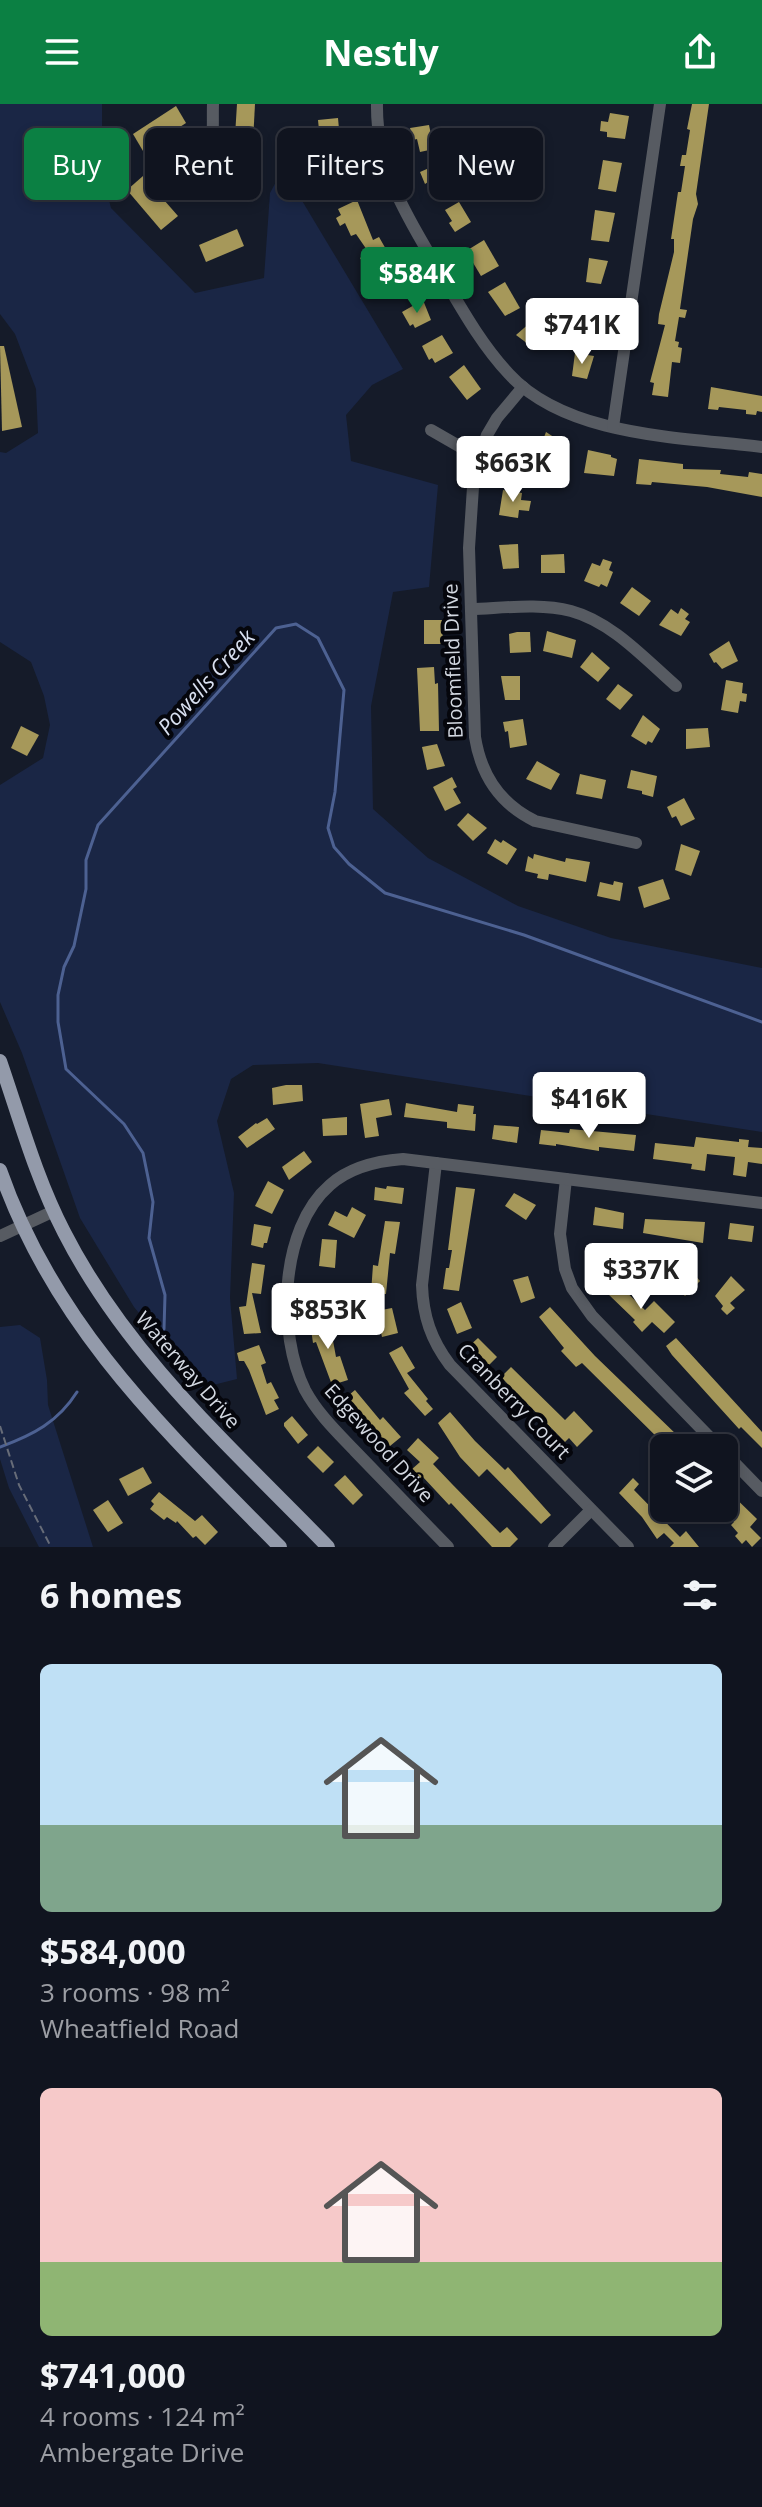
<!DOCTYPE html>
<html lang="en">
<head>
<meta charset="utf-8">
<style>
	:root { --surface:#10141f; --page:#191d28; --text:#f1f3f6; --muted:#9c9ea4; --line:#30333d; --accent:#0b8043 }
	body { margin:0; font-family:"Open Sans",sans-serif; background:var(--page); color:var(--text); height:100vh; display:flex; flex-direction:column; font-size:30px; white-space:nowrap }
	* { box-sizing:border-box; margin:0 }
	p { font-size:26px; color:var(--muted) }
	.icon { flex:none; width:44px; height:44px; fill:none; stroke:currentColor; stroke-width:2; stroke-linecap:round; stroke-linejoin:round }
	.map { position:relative; height:1443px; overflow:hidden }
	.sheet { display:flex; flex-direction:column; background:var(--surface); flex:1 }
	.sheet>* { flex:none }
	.banner { position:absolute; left:24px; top:24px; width:714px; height:72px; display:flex; gap:16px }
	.controls { position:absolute; left:650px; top:1330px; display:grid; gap:16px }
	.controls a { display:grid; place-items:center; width:88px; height:88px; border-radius:12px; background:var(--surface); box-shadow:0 4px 12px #0003,0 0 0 2px var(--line); font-size:40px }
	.price { position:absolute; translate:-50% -68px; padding:0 18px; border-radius:8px; background:#fff; color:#222; font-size:26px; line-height:52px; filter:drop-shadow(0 2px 4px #0008) }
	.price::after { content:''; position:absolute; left:50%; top:48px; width:24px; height:18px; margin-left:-12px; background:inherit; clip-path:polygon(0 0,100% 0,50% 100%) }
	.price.current { background:var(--accent); color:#fff }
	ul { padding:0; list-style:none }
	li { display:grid; align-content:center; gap:16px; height:424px; padding:0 40px }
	li span { display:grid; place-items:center; height:248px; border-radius:12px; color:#555 }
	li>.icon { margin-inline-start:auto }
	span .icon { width:144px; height:144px; fill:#fffc; stroke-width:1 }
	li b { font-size:34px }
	h2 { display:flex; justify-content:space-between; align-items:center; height:96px; padding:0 40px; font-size:34px }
	.pill { padding:0 28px; border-radius:12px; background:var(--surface); box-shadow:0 4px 12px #0003,0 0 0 2px var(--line); font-size:28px; line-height:72px }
	.pill.current { background:var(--accent); color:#fff }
	header { display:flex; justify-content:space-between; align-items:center; height:104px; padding:0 40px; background:var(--accent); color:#fff; font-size:36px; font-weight:700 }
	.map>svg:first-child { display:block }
	.green { fill:#1a2645 }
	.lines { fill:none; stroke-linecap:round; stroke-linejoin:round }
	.stream { stroke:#4d6192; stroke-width:3 }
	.building { fill:#a6985a }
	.path { stroke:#676c78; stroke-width:2; stroke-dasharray:8 4; stroke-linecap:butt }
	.minor { stroke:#575b62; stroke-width:12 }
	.major { stroke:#939aaa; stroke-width:14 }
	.labels { text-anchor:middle; stroke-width:8; stroke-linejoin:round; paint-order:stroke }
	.street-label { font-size:20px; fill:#d3d8e1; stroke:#05060c }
	.water-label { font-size:22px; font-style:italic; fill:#d9e0f0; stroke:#05060c }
</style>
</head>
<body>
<header><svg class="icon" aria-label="menu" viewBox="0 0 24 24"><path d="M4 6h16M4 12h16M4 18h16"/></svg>Nestly<svg class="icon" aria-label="share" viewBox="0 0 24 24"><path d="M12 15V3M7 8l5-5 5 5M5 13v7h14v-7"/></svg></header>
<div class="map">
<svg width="762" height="1443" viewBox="0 0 762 1443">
	<rect width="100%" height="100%" fill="#151b29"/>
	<!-- green -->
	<g class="green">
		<path d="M0 0H102V70L111 104 195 189 264 174 270 89 283 65 403 265 372 281 346 311 351 357 438 381 429 483 393 488 371 602 373 705 428 754 518 802 611 834 762 864V1028L318 959 253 961 231 975 217 1017 234 1089 230 1194 237 1275 201 1284 134 1203 80 1114 22 949 0 898V681L43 654 50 621 44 592 31 558 0 538V348L6 349 38 329 36 285 15 230 0 210Z"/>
		<path d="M20 1221 40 1234 47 1276 48 1301 93 1443H39L9 1384 0 1355V1223Z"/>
	</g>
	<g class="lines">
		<!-- stream -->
		<g class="stream">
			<path d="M164 1225 165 1191 149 1134 153 1098 143 1049 124 1020 66 965 58 918V891L64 863 74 842 86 785V756L98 721 276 524 296 520 318 534 344 586 335 688 328 724 334 743 349 760 385 789 524 831 762 918"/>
			<path d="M0 1343C33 1331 58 1318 77 1288"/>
		</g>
	</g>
	<!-- building -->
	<g class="building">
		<path d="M237 0H255L250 94H231Z"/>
		<path d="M692 0H709L696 90 698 100 693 115 680 205 687 206 685 214 679 213 675 237 679 238 678 243 682 244 680 259 672 258 668 293 652 291 654 279 650 278 665 221 658 220 659 210 674 148V135H671L678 88H681L685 62H680L682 51H686L690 26 687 25Z"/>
		<path d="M176 2 186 19 143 47 133 30Z"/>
		<path d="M610 9 629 12 625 35 607 33V28L600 27 601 17 608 18Z"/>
		<path d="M338 14 339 25H336L338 44 321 46 318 16Z"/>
		<path d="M429 21 434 45 420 48 417 35 413 36 410 24Z"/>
		<path d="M603 56 622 59 616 88 598 85Z"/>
		<path d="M348 61 354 84 336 89 335 85 328 87 325 76 331 74 328 67Z"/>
		<path d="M436 61 441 68 447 66 451 74 445 77 446 82 433 88 428 78 425 80 420 68Z"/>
		<path d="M143 72 178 112 161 126 127 86Z"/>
		<path d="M357 96 373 136 379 133 387 147 384 149 395 168 402 163 413 181 395 192 392 187 383 192 378 184 384 180 371 158 365 162 360 154 366 150 367 146 356 130 351 132 345 119 340 122 336 114 341 111 338 105Z"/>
		<path d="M459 98 471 118 455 128 449 119 452 117 445 106Z"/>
		<path d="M595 106 615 109 609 138 591 136Z"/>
		<path d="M237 125 244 142 206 158 199 141Z"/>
		<path d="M484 136 499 162 481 172 466 147Z"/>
		<path d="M589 154 608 157 601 180 586 178Z"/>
		<path d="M505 178 520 204 505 212 488 188Z"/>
		<path d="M423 196 431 216 415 224 413 220 410 222 402 208Z"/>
		<path d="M582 204 601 206 598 223H595L594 229 579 228Z"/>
		<path d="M531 218 547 235 536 246 516 231Z"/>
		<path d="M442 231 453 249 435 259 432 254 429 256 422 242Z"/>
		<path d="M0 242H4L22 323 2 327Z"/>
		<path d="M575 249 594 252 587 275 572 272Z"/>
		<path d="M464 261 481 285 467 296 449 273Z"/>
		<path d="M711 283 762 292V308L757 307 756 311 746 310V306L719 303 718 306 708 305Z"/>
		<path d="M546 328 566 341 560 356 538 349Z"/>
		<path d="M588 346 611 351V353L617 355 614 372 584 369Z"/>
		<path d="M639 355 683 360V365L721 366 720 370 748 373 749 368 762 370V393L707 383 652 378 651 381 636 380Z"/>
		<path d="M503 386 522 389 521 396 531 397 529 407 519 406 518 414 499 411Z"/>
		<path d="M518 440 519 464 503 465 499 441Z"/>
		<path d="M564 450 565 469H541V451Z"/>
		<path d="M603 455 612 458 609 466 613 468 607 483 601 480 599 483 584 477 592 459 600 462Z"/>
		<path d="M632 483 651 497 639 512 620 499Z"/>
		<path d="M681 504 689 510 685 515 690 518 681 532 659 521 671 505 678 510Z"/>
		<path d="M424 516H442L443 540H424Z"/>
		<path d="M547 527 576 536 572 554 543 547Z"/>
		<path d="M517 528H530L531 548 510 549 509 530Z"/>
		<path d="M729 537 738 557 722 565 716 558 714 559 709 550Z"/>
		<path d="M592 548 610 564 598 578 580 563Z"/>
		<path d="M434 563 435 580 438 579 439 627H420L417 564Z"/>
		<path d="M501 572H520V596H505Z"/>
		<path d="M726 576 743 579 742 589 747 590 746 598 740 597 738 609 721 606Z"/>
		<path d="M618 580 633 591 620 606 606 595Z"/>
		<path d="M643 611 660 625 652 639 648 637 646 641 631 632Z"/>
		<path d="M523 615 527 641 510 644 508 627 505 628 503 618Z"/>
		<path d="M21 622 39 631 27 652 11 644Z"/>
		<path d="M708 624 710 643 686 645V625Z"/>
		<path d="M437 640 445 662 427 666 422 643Z"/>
		<path d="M537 657 560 670 551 686 526 675Z"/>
		<path d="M631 666 657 672 653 693 642 690V687L627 684Z"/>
		<path d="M580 670 606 676 602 695 576 690Z"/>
		<path d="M452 673 457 683 453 685 461 699 445 707 433 683Z"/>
		<path d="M684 694 695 715 681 722 676 712 672 714 667 703Z"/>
		<path d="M468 709 487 724 473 737 457 721Z"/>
		<path d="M495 735 501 739 503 736 517 745 507 761 487 749Z"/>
		<path d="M681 740 700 747 691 772 675 766Z"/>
		<path d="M534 750 565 758 566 754 590 758 586 778 549 770 548 776 537 774 538 770 525 767 528 752 533 755Z"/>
		<path d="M663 775 670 795 644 804 638 783Z"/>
		<path d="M614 777 623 779 620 797 597 792 600 778 613 781Z"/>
		<path d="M286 981H302L303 997 273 1001 272 984Z"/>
		<path d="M389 995 392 1011 376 1014 379 1032 365 1034 360 1000Z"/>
		<path d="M406 999 457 1008 458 1000 474 1002 473 1010H476L475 1027 447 1024V1018L404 1013Z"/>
		<path d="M347 1013V1031L323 1032 322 1015Z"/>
		<path d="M267 1014 275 1025 247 1044 238 1033 256 1019 257 1020Z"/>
		<path d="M494 1021 519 1023 517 1039 492 1035Z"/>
		<path d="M570 1025 636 1031 634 1047 599 1043V1047L556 1040V1042L539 1040 541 1026 569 1029Z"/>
		<path d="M696 1033 739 1038V1035L749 1036 748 1043 762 1044V1060L748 1058 746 1073 733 1071 735 1053 707 1050 705 1067 691 1065 692 1060 653 1055 655 1039 694 1043Z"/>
		<path d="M304 1047 312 1058 289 1076 282 1063Z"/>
		<path d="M268 1077 284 1086 272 1110 255 1102Z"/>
		<path d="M387 1082 404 1084 402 1100 374 1096 375 1083 386 1085Z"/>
		<path d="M456 1083 475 1085 459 1187 443 1185 446 1164H449L452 1146H448Z"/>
		<path d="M514 1089 536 1101 526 1116 505 1102Z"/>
		<path d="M352 1103 366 1111 354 1134 328 1121 335 1107 347 1113Z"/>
		<path d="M595 1103 624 1109 623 1125 593 1121Z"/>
		<path d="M645 1115 705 1118 703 1139 643 1129Z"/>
		<path d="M385 1117 400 1118 395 1150 390 1149 386 1190 371 1189 373 1161 378 1162Z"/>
		<path d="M730 1119 754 1122 752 1138 728 1135Z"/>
		<path d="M254 1120 271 1123 267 1139H264L263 1144 251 1141Z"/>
		<path d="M322 1135 337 1136 335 1164 319 1162Z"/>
		<path d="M600 1147 608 1172 594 1176 586 1151Z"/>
		<path d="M252 1159 265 1161 261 1190 252 1189 261 1229 244 1230 239 1203 246 1202Z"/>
		<path d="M684 1159 700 1177 685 1192 668 1174Z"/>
		<path d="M528 1172 535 1194 521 1199 513 1176Z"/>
		<path d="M731 1172 745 1186 730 1199 735 1204 727 1211 721 1205 723 1202 715 1192Z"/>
		<path d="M617 1179 645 1206 654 1197 675 1218 664 1229 652 1218 642 1228 633 1218 635 1216 607 1189Z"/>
		<path d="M323 1180 344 1182 343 1199 322 1196Z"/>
		<path d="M461 1198 472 1224 457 1230 447 1205Z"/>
		<path d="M550 1203 595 1252 679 1333 668 1344 582 1259 576 1263 561 1247 564 1244 539 1213Z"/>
		<path d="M392 1204 398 1229 382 1233 376 1207Z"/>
		<path d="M329 1215 336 1253 340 1252 348 1276 332 1281 316 1238 313 1239 311 1225 313 1224 312 1218Z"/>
		<path d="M478 1234 497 1253 488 1262 482 1256 479 1259 467 1244Z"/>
		<path d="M676 1234 762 1328V1344L741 1323 739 1325 672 1251 666 1242Z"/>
		<path d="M259 1241 266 1259 261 1261 267 1280 271 1278 279 1294 274 1296 279 1305 266 1311 249 1266 244 1257H239L237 1249Z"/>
		<path d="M402 1242 415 1264 407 1269 428 1295 426 1297 433 1305 425 1312 404 1289 409 1285 389 1249Z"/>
		<path d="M511 1263 565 1316 574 1307 593 1327 577 1343 569 1334 565 1338 501 1273Z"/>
		<path d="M355 1286 380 1316 383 1313 401 1333 390 1342 343 1296Z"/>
		<path d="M450 1308 475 1337 505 1366 508 1363 551 1411 541 1420 487 1365 479 1373 460 1353 438 1319Z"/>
		<path d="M292 1312 308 1331 298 1340 284 1322V1319Z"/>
		<path d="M418 1334 439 1354 433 1360 452 1380 500 1429 507 1423 518 1435 510 1443H492L451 1399 449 1401 422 1372 420 1375 411 1366 420 1358 407 1346Z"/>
		<path d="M318 1342 334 1358 323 1369 307 1353Z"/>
		<path d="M143 1363 152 1379 128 1392 119 1375Z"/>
		<path d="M345 1371 363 1391 353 1401 334 1381Z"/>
		<path d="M633 1374 639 1380 634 1386 680 1433 686 1427 699 1443H670L674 1439 664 1429 657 1435 642 1413 619 1389Z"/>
		<path d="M724 1383 757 1415 750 1423 761 1434 752 1443 746 1436 742 1440 735 1432 738 1429 731 1421 734 1418 724 1407Z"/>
		<path d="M159 1388 195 1417 202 1411 218 1428 205 1441 196 1432 193 1434 177 1417 176 1419 167 1413 164 1416 150 1405 154 1400 151 1397Z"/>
		<path d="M108 1396 123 1419 108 1428 93 1406Z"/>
	</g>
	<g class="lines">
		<!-- path -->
		<path class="path" d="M0 1322 19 1381 51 1443"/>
		<!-- minor -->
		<g class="minor">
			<path d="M377 0C376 61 404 108 434 158 457 196 478 237 509 270 567 333 682 333 762 343"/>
			<path d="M212 26 169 59V67L184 83H196C217 67 212 25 213 0"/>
			<path d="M523 283 497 314 487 331 474 368 469 444 475 633C481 671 500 700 535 717L636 739"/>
			<path d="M613 323 660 0"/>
			<path d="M431 326 478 353"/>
			<path d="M471 505C503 504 540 499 571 507 612 518 645 555 676 582"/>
			<path d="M436 1059 422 1181C423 1212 431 1236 450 1261L628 1443"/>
			<path d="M566 1075 560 1130 565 1165 572 1184 592 1212 720 1344"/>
			<path d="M0 1132 54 1107"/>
			<path d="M724 1348 762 1387"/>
			<path d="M448 1443C417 1411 386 1379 355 1347 337 1328 318 1310 305 1286 277 1230 279 1125 330 1081 350 1063 376 1057 403 1055L762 1099"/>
			<path d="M554 1443 591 1406"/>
		</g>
		<!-- major -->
		<g class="major">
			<path d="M0 957C20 1015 36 1074 64 1128 127 1252 233 1345 328 1443"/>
			<path d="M0 1066C55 1224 166 1327 280 1443"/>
		</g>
	</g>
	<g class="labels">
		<!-- street labels -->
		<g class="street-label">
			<text transform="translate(453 557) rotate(-92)" y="7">Bloomfield Drive</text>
			<text transform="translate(188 1266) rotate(49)" y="7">Waterway Drive</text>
			<text transform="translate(514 1297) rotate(46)" y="7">Cranberry Court</text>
			<text transform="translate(379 1339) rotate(48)" y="7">Edgewood Drive</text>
		</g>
		<!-- water labels -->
		<g class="water-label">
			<text transform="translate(206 578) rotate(-48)" y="8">Powells Creek</text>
		</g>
	</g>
</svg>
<div class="controls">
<a><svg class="icon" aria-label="layers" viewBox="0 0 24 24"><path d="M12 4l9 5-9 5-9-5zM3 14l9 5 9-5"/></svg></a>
</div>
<b class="price current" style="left:417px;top:211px">$584K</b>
<b class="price" style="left:582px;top:262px">$741K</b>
<b class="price" style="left:513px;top:400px">$663K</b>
<b class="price" style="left:589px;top:1036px">$416K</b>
<b class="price" style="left:641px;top:1207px">$337K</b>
<b class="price" style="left:328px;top:1247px">$853K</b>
<div class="banner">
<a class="pill current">Buy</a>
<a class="pill">Rent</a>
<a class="pill">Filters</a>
<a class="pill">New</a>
</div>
</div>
<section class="sheet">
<h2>6 homes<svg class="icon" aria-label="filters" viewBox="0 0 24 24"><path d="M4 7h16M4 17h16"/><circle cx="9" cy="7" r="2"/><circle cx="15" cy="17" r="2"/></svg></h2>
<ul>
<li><span style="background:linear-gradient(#bfe0f5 65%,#7fa58c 0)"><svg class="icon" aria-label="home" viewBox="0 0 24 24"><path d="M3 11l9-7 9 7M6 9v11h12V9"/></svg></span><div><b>$584,000</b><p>3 rooms · 98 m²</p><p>Wheatfield Road</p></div></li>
<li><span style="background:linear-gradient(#f6c9c9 70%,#8fb573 0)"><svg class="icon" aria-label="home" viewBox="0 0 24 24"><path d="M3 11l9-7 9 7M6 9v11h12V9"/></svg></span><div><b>$741,000</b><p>4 rooms · 124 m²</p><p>Ambergate Drive</p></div></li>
</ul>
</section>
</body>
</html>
